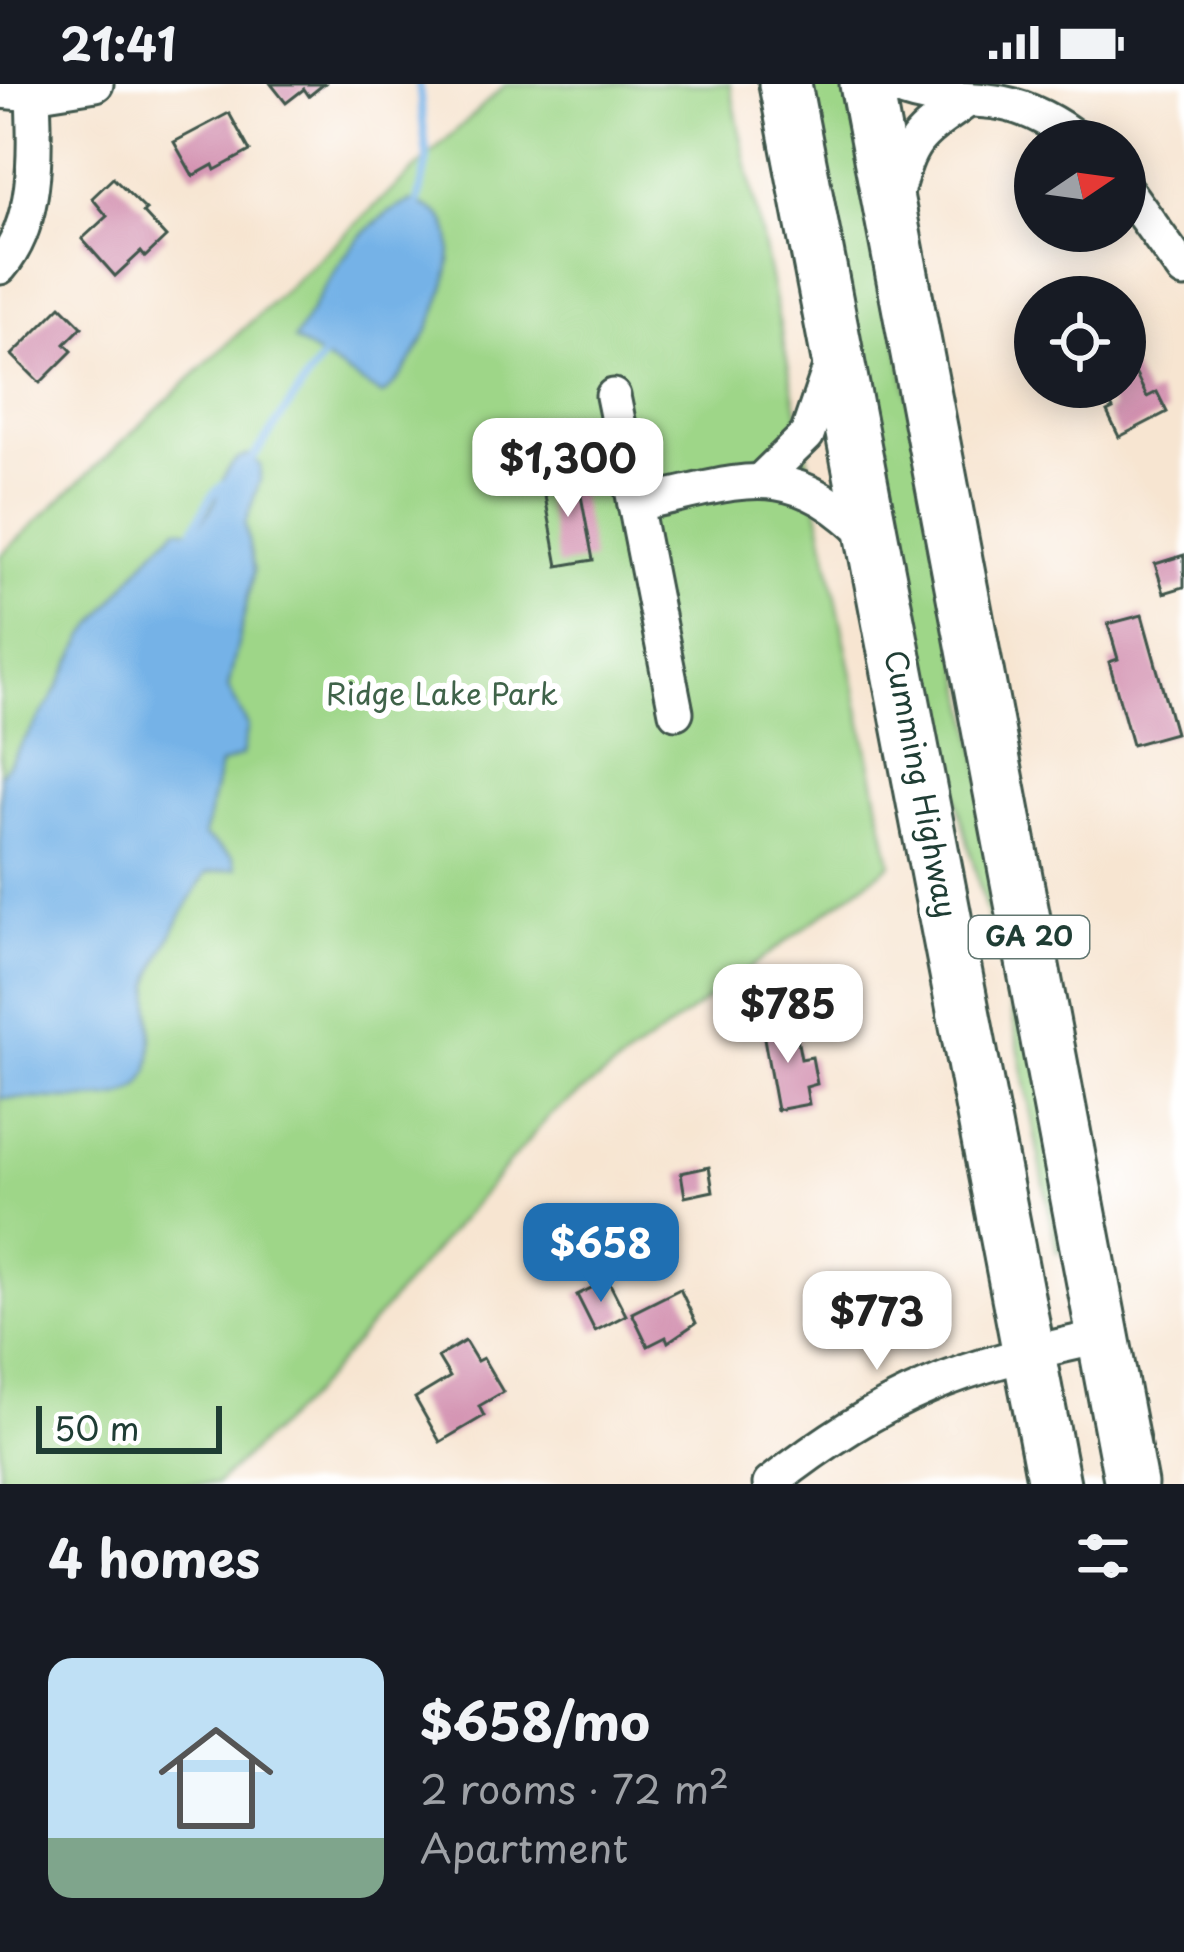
<!DOCTYPE html>
<html lang="en">
<head>
<meta charset="utf-8">
<style>
	:root { --surface:#171b24; --page:#20242c; --text:#f1f3f6; --muted:#9ea1a6; --line:#363941; --accent:#1f6fb2 }
	body { margin:0; font-family:"Playpen Sans",sans-serif; background:var(--page); color:var(--text); height:100vh; display:flex; flex-direction:column; font-size:45px; white-space:nowrap }
	* { box-sizing:border-box; margin:0 }
	p { font-size:39px; color:var(--muted) }
	.icon { flex:none; width:66px; height:66px; fill:none; stroke:currentColor; stroke-width:2; stroke-linecap:round; stroke-linejoin:round }
	.map { position:relative; height:1400px; overflow:hidden }
	.details { display:flex; flex-direction:column; background:var(--surface); flex:1 }
	.details>* { flex:none }
	.needle { width:78px; rotate:77deg }
	.buttons { position:absolute; left:1014px; top:36px; display:grid; gap:24px }
	.buttons a { display:grid; place-items:center; width:132px; height:132px; border-radius:50%; background:var(--surface); box-shadow:0 6px 30px #0003; font-size:60px }
	.scale { position:absolute; left:36px; bottom:30px; width:186px; box-sizing:border-box; padding-left:12px; border:6px solid #1f3d34; border-top:0; font-size:33px; line-height:42px; white-space:nowrap; color:#1f3d34; -webkit-text-stroke:9px #fff; paint-order:stroke }
	.price { position:absolute; translate:-50% -102px; padding:0 27px; border-radius:24px; background:#fff; color:#222; font-size:39px; line-height:78px; filter:drop-shadow(0 3px 6px #0008) }
	.price::after { content:''; position:absolute; left:50%; top:72px; width:36px; height:27px; margin-left:-18px; background:inherit; clip-path:polygon(0 0,100% 0,50% 100%) }
	.price.active { background:var(--accent); color:#fff }
	ul { padding:0; list-style:none }
	li { display:flex; align-items:center; gap:36px; height:300px; padding:0 48px }
	li+li { border-top:3px solid var(--line) }
	li span { display:grid; place-items:center; flex:none; width:336px; height:240px; border-radius:24px; color:#555 }
	li>.icon { margin-inline-start:auto }
	span .icon { width:144px; height:144px; fill:#fffc; stroke-width:1 }
	li b { font-size:51px }
	h2 { display:flex; justify-content:space-between; align-items:center; height:144px; padding:0 48px; font-size:51px }
	.status { display:flex; justify-content:space-between; align-items:center; height:84px; padding:0 60px; background:var(--surface); direction:ltr }
	.status svg { height:33px; fill:currentColor }
	.map>svg:first-child { display:block }
	.green { fill:#9ed688; stroke:#5e8a5e; stroke-width:3 }
	.water { fill:#75b2e7; stroke:#4a788e; stroke-width:3 }
	.lines { fill:none; stroke-linecap:round; stroke-linejoin:round }
	.stream { stroke:#75b2e7; stroke-width:8 }
	.building { fill:#d391b0 }
	.minor-casing { stroke:#3f564c; stroke-width:39 }
	.highway-casing { stroke:#3f564c; stroke-width:57 }
	.minor { stroke:#fff; stroke-width:33 }
	.highway { stroke:#fff; stroke-width:51 }
	.labels { text-anchor:middle; stroke-width:12; stroke-linejoin:round; paint-order:stroke }
	.shield { fill:#fff; stroke:#627771; stroke-width:3 }
	.shield-label { font-size:27px; font-weight:bold; fill:#1f3d34 }
	.park-label { font-size:30px; fill:#3f6349; stroke:#fff }
	.street-label { font-size:30px; fill:#1f3d34; stroke:#fff }
</style>
</head>
<body>
<div class="status"><b>21:41</b><svg viewBox="0 0 49 12"><path d="M0 12V9h3v3zM5 12V6h3v6zM10 12V3h3v9zM15 12V0h3v12zM26 1h20v11H26zM47 4h2v5h-2z"/></svg></div>
<div class="map">
<svg width="1184" height="1400" viewBox="0 0 1184 1400">
	<rect width="100%" height="100%" fill="#fff"/>
	<filter id="ink" filterUnits="userSpaceOnUse"><feTurbulence type="fractalNoise" baseFrequency=".00833" numOctaves="2"/><feDisplacementMap in="SourceGraphic" scale="24" xChannelSelector="R" yChannelSelector="G"/><feConvolveMatrix kernelMatrix="1 2 1 2 8 2 1 2 1" color-interpolation-filters="sRGB"/></filter>
	<filter id="wash" filterUnits="userSpaceOnUse"><feTurbulence type="fractalNoise" baseFrequency=".004" numOctaves="4" result="noise"/><feDisplacementMap in="SourceGraphic" scale="48" xChannelSelector="R" yChannelSelector="G"/><feGaussianBlur stdDeviation="2.7" result="paint"/><feColorMatrix in="noise" values="0 0 0 0 0 0 0 0 0 0 0 0 0 0 0 0 0 1.4 0 .05"/><feComposite in="paint" operator="in"/></filter>
	<g filter="url(#wash)">
		<rect width="100%" height="100%" fill="#f7e5d1"/>
		<!-- green -->
		<g class="green">
			<path d="M506 0H730L891 780 549 1032 308 1314 216 1400H0V472Z"/>
			<path d="M796 0H848L1073 1164 1057 1168 1008 908 895 488Z"/>
		</g>
		<!-- water -->
		<g class="water">
			<path d="M411 117C423 121 435 125 443 135 472 172 415 288 382 311L294 256C325 205 351 142 411 117Z"/>
			<path d="M250 371 260 381V396L245 440 254 486 228 604 248 642 242 671 220 681 204 752 233 773 237 784 207 789C194 806 157 875 152 896 144 929 170 1000 121 1012 96 1018 29 1013 0 1014V692L50 618 85 552 149 472 177 444 193 446C200 439 207 432 212 423 224 402 222 376 250 371Z"/>
		</g>
		<g class="lines">
			<!-- stream -->
			<g class="stream">
				<path d="M418 119 427 76 419 0"/>
				<path d="M253 374 322 274"/>
				<path d="M193 446 211 412 223 401"/>
			</g>
		</g>
		<g id="blocks">
			<!-- building -->
			<g class="building">
				<path d="M271 0H324L309 12 304 5 286 19Z"/>
				<path d="M229 29 250 67 215 86 213 81 193 92 174 58Z"/>
				<path d="M113 94 146 126 143 128 166 153 145 173 141 168 115 192 82 155 107 132 92 114Z"/>
				<path d="M61 222 82 243 65 260 72 267 40 299 12 271Z"/>
				<path d="M1129 277 1147 313 1157 308 1167 328 1119 353 1107 328 1113 325 1102 303H1125V279Z"/>
				<path d="M577 390 593 476 558 482 542 396Z"/>
				<path d="M1184 471V503L1164 509 1155 480Z"/>
				<path d="M1142 531 1175 649 1132 661 1109 578 1118 575 1108 540Z"/>
				<path d="M794 938 801 975 812 973 817 1000 806 1003 809 1020 777 1026 762 943Z"/>
				<path d="M709 1083 713 1107 685 1113 681 1089Z"/>
				<path d="M608 1196 626 1231 595 1247 577 1211Z"/>
				<path d="M680 1205 696 1239 668 1258 666 1253 648 1262 632 1229Z"/>
				<path d="M465 1257 477 1277 483 1274 503 1308 479 1322 484 1332 440 1358 415 1314 450 1293 438 1273Z"/>
			</g>
		</g>
	</g>
	<g filter="url(#ink)">
		<use href="#blocks" fill-opacity="0" stroke="#3f564c" stroke-width="3"/>
		<g class="lines">
			<!-- minor casing -->
			<g class="minor-casing">
				<g id="minor">
					<path d="M889 0C926 20 962 12 1002 19 1029 24 1058 40 1079 57"/>
					<path d="M0 7 33 10 96 0"/>
					<path d="M1125 105 1184 187"/>
					<path d="M895 113C910 55 916 52 965 18"/>
					<path d="M0 183C39 138 35 65 33 10"/>
					<path d="M613 312 635 420C741 399 787 369 872 456"/>
					<path d="M763 394 807 351 834 272"/>
					<path d="M635 420 676 628"/>
					<path d="M770 1400C818 1362 870 1327 927 1303 983 1278 1046 1265 1105 1252"/>
				</g>
			</g>
			<!-- highway casing -->
			<g class="highway-casing">
				<g id="highway">
					<path d="M785 0 1054 1400"/>
					<path d="M866 0 1131 1400"/>
				</g>
			</g>
			<!-- minor -->
			<use href="#minor" class="minor"/>
			<!-- highway -->
			<use href="#highway" class="highway"/>
		</g>
	</g>
	<g class="labels">
		<!-- shield labels -->
		<rect class="shield" x="969" y="832" width="120" height="42" rx="9"/>
		<g class="shield-label">
			<text x="1029" y="862">GA 20</text>
		</g>
		<!-- park labels -->
		<g class="park-label">
			<text x="442" y="621">Ridge Lake Park</text>
		</g>
		<!-- street labels -->
		<g class="street-label">
			<text transform="translate(920 700) rotate(79)" y="10">Cumming Highway</text>
		</g>
	</g>
</svg>
<div class="buttons">
<a><svg class="needle" viewBox="-14 -14 28 28"><path d="M0-13l5 13h-10z" fill="#e53935"/><path d="M0 13l5-13h-10z" fill="#9ea1a6"/></svg></a>
<a><svg class="icon" aria-label="locate" viewBox="0 0 24 24"><circle cx="12" cy="12" r="6"/><path d="M12 2v4M12 18v4M2 12h4M18 12h4"/></svg></a>
</div>
<div class="scale">50 m</div>
<b class="price" style="left:568px;top:436px">$1,300</b>
<b class="price" style="left:788px;top:982px">$785</b>
<b class="price active" style="left:601px;top:1221px">$658</b>
<b class="price" style="left:877px;top:1289px">$773</b>
</div>
<section class="details">
<h2>4 homes<svg class="icon" aria-label="filters" viewBox="0 0 24 24"><path d="M4 7h16M4 17h16"/><circle cx="9" cy="7" r="2"/><circle cx="15" cy="17" r="2"/></svg></h2>
<ul>
<li><span style="background:linear-gradient(#bfe0f5 75%,#7fa58c 0)"><svg class="icon" aria-label="home" viewBox="0 0 24 24"><path d="M3 11l9-7 9 7M6 9v11h12V9"/></svg></span><div><b>$658/mo</b><p>2 rooms · 72 m²</p><p>Apartment</p></div></li>
</ul>
</section>
</body>
</html>
